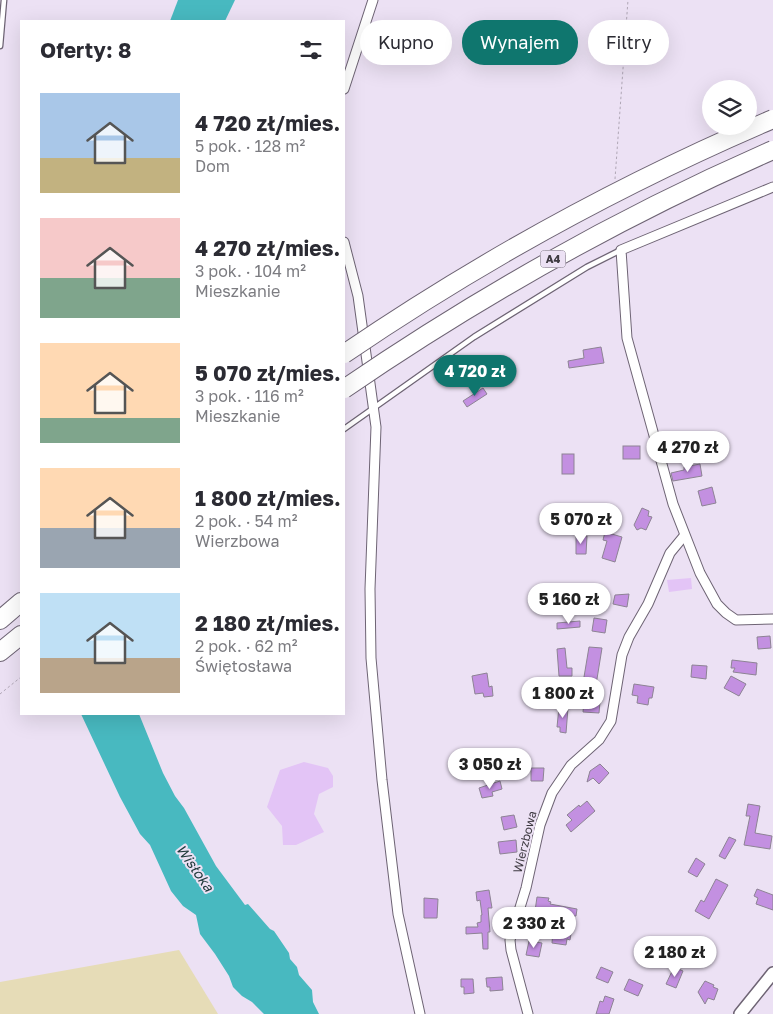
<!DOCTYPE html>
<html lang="pl">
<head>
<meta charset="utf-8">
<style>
	:root { --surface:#fff; --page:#f2f2f3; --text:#2b2b33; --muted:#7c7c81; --accent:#0f766e }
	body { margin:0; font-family:"Golos Text",sans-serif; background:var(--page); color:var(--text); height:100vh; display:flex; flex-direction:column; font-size:19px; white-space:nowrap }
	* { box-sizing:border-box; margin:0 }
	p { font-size:16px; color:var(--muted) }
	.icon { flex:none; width:28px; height:28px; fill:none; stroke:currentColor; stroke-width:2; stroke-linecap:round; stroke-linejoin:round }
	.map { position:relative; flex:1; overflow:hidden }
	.panel { position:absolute; left:20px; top:20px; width:325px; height:695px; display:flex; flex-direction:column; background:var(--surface); border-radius:0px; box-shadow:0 5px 20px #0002 }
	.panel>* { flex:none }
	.top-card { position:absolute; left:360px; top:20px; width:338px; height:45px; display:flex; gap:10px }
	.tools { position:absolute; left:702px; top:80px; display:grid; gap:10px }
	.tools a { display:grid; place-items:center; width:55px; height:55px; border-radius:50%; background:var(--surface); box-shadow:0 5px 20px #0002; font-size:25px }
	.price { position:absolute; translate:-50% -42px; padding:0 11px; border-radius:18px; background:#fff; color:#222; font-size:16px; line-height:32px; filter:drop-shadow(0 1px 2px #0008) }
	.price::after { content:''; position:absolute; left:50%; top:30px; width:15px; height:11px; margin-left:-8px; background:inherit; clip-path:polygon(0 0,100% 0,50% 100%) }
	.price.active { background:var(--accent); color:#fff }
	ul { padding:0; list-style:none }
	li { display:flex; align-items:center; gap:15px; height:125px; padding:0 20px }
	li span { display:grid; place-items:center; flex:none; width:140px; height:100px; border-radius:0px; color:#555 }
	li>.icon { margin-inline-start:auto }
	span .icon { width:60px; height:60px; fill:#fffc; stroke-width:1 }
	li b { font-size:21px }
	h2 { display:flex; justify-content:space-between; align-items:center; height:60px; padding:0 20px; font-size:21px }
	.pill { padding:0 18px; border-radius:22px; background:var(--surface); box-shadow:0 5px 20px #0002; font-size:18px; line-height:45px }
	.pill.active { background:var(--accent); color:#fff }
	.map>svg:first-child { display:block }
	.green { fill:#e3c4f6 }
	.sand { fill:#e6dcb7 }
	.water { fill:#48b9c0 }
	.building { fill:#c390e1; stroke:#8d8394 }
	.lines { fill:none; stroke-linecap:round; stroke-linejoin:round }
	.service-casing { stroke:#6e6474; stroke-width:7 }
	.minor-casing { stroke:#6e6474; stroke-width:11 }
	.tertiary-casing { stroke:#6e6474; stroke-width:14 }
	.motorway-casing { stroke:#6e6474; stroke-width:20 }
	.path { stroke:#b0a7b6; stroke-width:1; stroke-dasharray:2.5 2.5; stroke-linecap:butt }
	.service { stroke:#fff; stroke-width:4.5 }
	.minor { stroke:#fff; stroke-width:9 }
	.tertiary { stroke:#fff; stroke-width:11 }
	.motorway { stroke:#fff; stroke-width:18 }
	.motorway-bridge-casing { stroke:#6e6474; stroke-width:20; stroke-linecap:butt }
	.motorway-bridge { stroke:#fff; stroke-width:18 }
	.labels { text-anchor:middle; stroke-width:4; stroke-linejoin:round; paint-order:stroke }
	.shield { fill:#ece1f4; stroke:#726c77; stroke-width:1 }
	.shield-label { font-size:11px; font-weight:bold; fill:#3e3a41 }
	.street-label { font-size:12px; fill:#3e3a41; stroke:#ece1f4 }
	.water-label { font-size:14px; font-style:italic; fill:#223b3d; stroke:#ece1f4 }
</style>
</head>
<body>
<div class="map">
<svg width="773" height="1014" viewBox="0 0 773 1014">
	<rect width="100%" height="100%" fill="#ece1f4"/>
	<!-- green -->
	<g class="green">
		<path d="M691 578 692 589 669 592 667 580Z"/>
		<path d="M304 762 328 768 333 776V787L319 794 314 814 324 832 296 845H283L282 826 267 807 280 770Z"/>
	</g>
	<!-- sand -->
	<path class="sand" d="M179 950 218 1014H0V982Z"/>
	<!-- water -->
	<g class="water">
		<path d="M178 0H235L225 21H170Z"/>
		<path d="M81 714H139L163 773 175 796 184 808 216 866 245 905 248 904 270 929 274 931 289 953 290 959 297 967 299 975 312 990 313 1002 319 1014H264L252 1002 242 996 233 987 229 976 215 954 200 934 196 915 183 906 171 891 150 845 140 834 120 797Z"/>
	</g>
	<!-- building -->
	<g class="building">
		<path d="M601 347 604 363 569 368 568 361 584 358 583 350Z"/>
		<path d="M483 388 487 394 467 407 463 401Z"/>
		<rect x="623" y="446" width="17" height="13"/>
		<rect x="562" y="454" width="12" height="20"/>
		<path d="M700 464 702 476 673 481 671 473 684 470V467Z"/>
		<path d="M712 487 716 503 702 506 698 491Z"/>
		<path d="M642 508 649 511 648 516 652 517 646 530 641 528 637 530 634 525Z"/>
		<path d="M605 532 622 537 615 562 602 558 607 541 603 540Z"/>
		<path d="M576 536H587L586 554H576Z"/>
		<path d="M629 594 627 607 613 604 615 595Z"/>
		<path d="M594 618 607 620 605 633 592 631Z"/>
		<path d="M580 621V627L557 629V623Z"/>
		<path d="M770 636 771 648 758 649 757 637Z"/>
		<path d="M589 647 602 648 596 685 583 683Z"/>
		<path d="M565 648 567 668H572V676H559L557 649Z"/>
		<path d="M732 660 757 663 756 675 733 672 735 668H731Z"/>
		<path d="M692 665 707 666 706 679 691 677Z"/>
		<path d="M487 673 489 687 492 686 493 696 484 697 483 693 475 694 472 676Z"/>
		<path d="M731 676 746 684 739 696 724 688Z"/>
		<path d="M634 684 654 687 652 698H649L648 705 637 703 638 696 632 695Z"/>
		<path d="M584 700 600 702 599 713 583 712Z"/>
		<path d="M559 707 568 708 566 733 560 732V727H557Z"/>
		<path d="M600 764 609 773 599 784 593 778 587 782 590 771Z"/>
		<path d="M531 768H544L543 781H531Z"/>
		<path d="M500 781 502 789 492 792 493 796 482 798 479 788Z"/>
		<path d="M587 801 595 811 571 832 566 825 572 820 567 815 579 805 580 807Z"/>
		<path d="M748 804 760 806 755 833 772 836 770 849 744 845 750 816H746Z"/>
		<path d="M514 815 517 827 504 830 501 817Z"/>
		<path d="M729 837 736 840 725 859 719 856Z"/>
		<path d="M516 840 517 852 500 854 498 842Z"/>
		<path d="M696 858 705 864 697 877 688 872Z"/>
		<path d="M716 879 728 885 709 919 695 911 701 900 704 902Z"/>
		<path d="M757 889 773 895V910L756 904 758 898 754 896Z"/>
		<path d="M489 890 492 908H488L490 932H488V949H483L482 933 466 934V927H478L477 923 481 922V915H482L480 900 477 901 476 892Z"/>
		<path d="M537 897 549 898 548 901 551 902 550 904 577 909 576 916H574L570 940 567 939 566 945 552 943 553 930 527 924 529 916 534 918Z"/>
		<path d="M424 898 438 899 437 918H424Z"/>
		<path d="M529 941 542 943 539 957 526 955Z"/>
		<path d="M653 947 667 953 662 964 648 958Z"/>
		<path d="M601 967 613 972 608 983 596 978Z"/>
		<path d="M674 967 683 971 676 988 666 984Z"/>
		<path d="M502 977 503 990 490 991V987H487L486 978Z"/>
		<path d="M461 979H473L474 993 464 994V987H461Z"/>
		<path d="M629 979 643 985 638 996 624 990Z"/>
		<path d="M705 981 714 985 713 987 718 989 714 1000 708 998 705 1004 698 992Z"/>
		<path d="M605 996 614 999 609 1014H596L600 1001 603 1002Z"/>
	</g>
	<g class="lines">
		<!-- service casing -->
		<g class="service-casing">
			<g id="service">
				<path d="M0 46 4 0"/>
				<path d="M344 429 474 337 587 267 621 250"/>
			</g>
		</g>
		<!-- minor casing -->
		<g class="minor-casing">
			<g id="minor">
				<path d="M344 89 373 0"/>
				<path d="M773 187 621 250 627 338 673 504 700 573 717 604 726 613 736 620 773 619"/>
				<path d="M344 242 358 296 376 427 370 589 371 658 382 780 398 914 420 1014"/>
				<path d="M528 1014 511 950 510 940 526 888 540 825 552 793 571 765 599 740 611 721 622 655 629 637 648 604 670 553 684 536"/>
			</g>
		</g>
		<!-- tertiary casing -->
		<g class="tertiary-casing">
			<path id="tertiary" d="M740 1014 773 973"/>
		</g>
		<!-- motorway casing -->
		<g class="motorway-casing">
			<g id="motorway">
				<path d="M0 620 21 602"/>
				<path d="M0 652 21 635"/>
			</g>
		</g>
		<!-- path -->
		<g class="path">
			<path d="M615 179 628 0"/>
			<path d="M0 694 21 677"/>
		</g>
		<!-- service -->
		<use href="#service" class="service"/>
		<!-- minor -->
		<use href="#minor" class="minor"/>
		<!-- tertiary -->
		<use href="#tertiary" class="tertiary"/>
		<!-- motorway -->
		<use href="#motorway" class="motorway"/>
		<!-- motorway-bridge casing -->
		<g class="motorway-bridge-casing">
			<g id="motorway-bridge">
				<path d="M344 354C479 262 623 183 773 119"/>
				<path d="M344 389C480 296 622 216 773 150"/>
			</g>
		</g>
		<!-- motorway-bridge -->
		<use href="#motorway-bridge" class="motorway-bridge"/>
	</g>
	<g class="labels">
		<!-- shield labels -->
		<rect class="shield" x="540.5" y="250.5" width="25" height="17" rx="4"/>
		<g class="shield-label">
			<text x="553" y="263">A4</text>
		</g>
		<!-- street labels -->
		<g class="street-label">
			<text transform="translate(525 842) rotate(-76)" y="4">Wierzbowa</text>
		</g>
		<!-- water labels -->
		<g class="water-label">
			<text transform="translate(195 868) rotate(55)" y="5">Wisłoka</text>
		</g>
	</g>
</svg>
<div class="tools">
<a><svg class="icon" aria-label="layers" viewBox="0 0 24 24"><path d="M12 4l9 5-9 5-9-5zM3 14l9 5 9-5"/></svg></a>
</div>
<b class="price active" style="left:475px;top:397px">4 720 zł</b>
<b class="price" style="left:688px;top:473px">4 270 zł</b>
<b class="price" style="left:581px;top:545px">5 070 zł</b>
<b class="price" style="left:569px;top:625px">5 160 zł</b>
<b class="price" style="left:563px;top:719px">1 800 zł</b>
<b class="price" style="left:490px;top:790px">3 050 zł</b>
<b class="price" style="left:534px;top:949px">2 330 zł</b>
<b class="price" style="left:675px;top:978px">2 180 zł</b>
<div class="top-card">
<a class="pill">Kupno</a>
<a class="pill active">Wynajem</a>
<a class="pill">Filtry</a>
</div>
<section class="panel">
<h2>Oferty: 8<svg class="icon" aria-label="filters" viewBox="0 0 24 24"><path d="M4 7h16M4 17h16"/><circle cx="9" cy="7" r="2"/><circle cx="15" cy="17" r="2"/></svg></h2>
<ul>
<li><span style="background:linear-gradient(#a9c7e8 65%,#c2b280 0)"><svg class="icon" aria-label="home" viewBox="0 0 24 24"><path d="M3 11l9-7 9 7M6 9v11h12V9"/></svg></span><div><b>4 720 zł/mies.</b><p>5 pok. · 128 m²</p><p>Dom</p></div></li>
<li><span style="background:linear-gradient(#f6c9c9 60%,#7fa58c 0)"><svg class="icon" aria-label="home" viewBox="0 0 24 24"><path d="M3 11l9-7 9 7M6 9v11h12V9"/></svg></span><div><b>4 270 zł/mies.</b><p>3 pok. · 104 m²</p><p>Mieszkanie</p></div></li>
<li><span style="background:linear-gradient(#ffd9b3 75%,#7fa58c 0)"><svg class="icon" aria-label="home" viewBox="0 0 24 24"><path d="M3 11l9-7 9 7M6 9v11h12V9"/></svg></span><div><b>5 070 zł/mies.</b><p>3 pok. · 116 m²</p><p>Mieszkanie</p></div></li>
<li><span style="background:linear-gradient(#ffd9b3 60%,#9aa5b1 0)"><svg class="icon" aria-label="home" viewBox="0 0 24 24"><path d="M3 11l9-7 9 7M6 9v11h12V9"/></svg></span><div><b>1 800 zł/mies.</b><p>2 pok. · 54 m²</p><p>Wierzbowa</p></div></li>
<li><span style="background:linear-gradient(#bfe0f5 65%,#b9a48a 0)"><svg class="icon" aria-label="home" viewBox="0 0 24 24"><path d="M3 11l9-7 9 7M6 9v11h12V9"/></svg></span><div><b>2 180 zł/mies.</b><p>2 pok. · 62 m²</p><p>Świętosława</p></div></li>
</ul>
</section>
</div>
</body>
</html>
